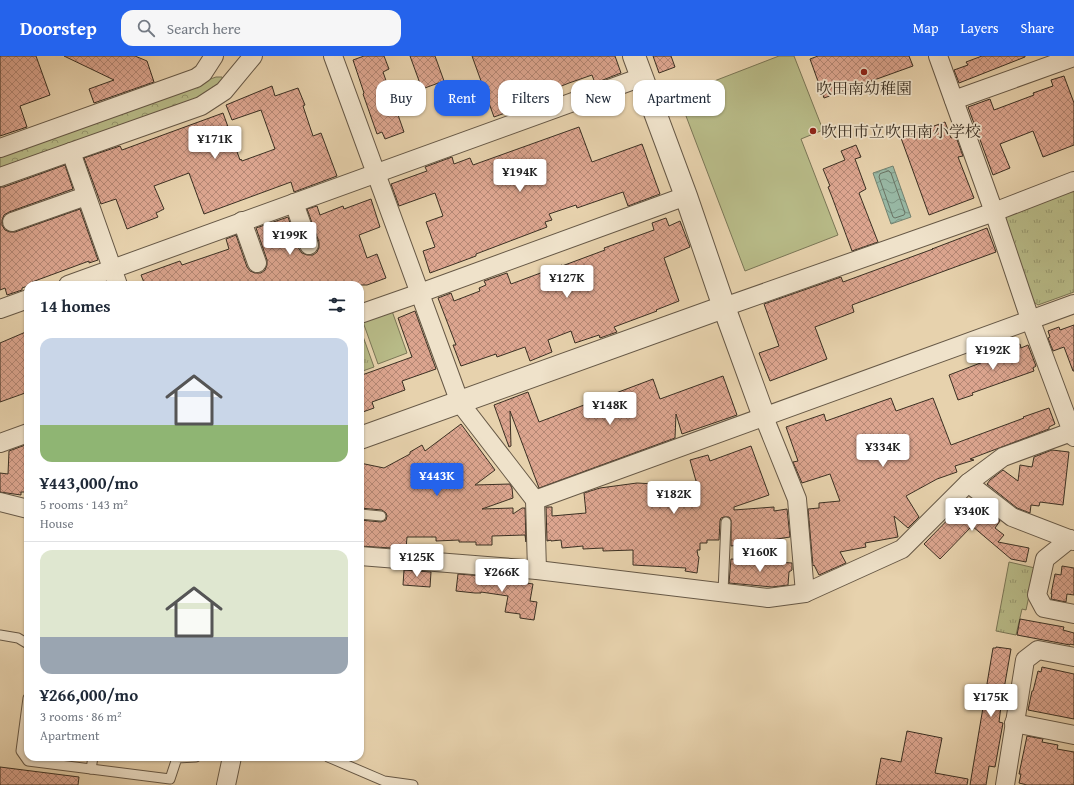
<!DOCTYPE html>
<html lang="en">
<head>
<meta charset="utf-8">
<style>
	:root { --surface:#fff; --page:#f6f6f7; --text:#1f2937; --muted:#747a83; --line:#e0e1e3; --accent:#2563eb }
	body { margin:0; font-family:"Gentium Book Plus","Noto Serif JP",serif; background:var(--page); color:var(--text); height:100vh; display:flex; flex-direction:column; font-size:15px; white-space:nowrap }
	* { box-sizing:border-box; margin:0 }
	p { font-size:13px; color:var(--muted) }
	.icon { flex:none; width:22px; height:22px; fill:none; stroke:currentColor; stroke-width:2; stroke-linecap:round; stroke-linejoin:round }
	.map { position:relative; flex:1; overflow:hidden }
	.details { position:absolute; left:24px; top:225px; width:340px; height:480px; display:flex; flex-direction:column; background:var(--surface); border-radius:12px; box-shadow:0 1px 3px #0004 }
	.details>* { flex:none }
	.guide { position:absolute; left:376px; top:24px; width:380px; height:36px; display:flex; gap:8px }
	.price { position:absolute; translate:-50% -34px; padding:0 9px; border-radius:4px; background:#fff; color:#222; font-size:13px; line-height:26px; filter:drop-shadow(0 1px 2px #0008) }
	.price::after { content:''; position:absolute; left:50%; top:24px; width:12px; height:9px; margin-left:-6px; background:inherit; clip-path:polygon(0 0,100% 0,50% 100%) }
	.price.on { background:var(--accent); color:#fff }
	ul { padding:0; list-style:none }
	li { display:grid; align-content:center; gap:8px; height:212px; padding:0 16px }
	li+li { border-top:1px solid var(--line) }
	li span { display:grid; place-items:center; height:124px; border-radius:12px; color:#555 }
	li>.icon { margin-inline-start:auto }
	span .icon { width:72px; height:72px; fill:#fffc; stroke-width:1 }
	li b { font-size:17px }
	h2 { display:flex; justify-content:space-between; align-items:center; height:48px; padding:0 16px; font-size:17px }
	.tag { padding:0 14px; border-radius:12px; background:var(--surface); box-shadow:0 1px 3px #0004; font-size:14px; line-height:36px }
	.tag.on { background:var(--accent); color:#fff }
	header { display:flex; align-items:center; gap:24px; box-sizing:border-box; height:56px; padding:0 20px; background:var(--accent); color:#fff }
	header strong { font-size:19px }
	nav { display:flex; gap:22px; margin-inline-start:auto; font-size:14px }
	.search { width:280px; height:36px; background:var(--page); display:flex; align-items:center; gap:10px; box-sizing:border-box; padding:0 14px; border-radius:12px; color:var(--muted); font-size:15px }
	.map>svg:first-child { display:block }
	.green { fill:#b8bb88; stroke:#7a7656 }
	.forest { fill:url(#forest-crowns); stroke:#7a7656 }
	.park { fill:url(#park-tufts); stroke:#7a7656 }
	.water { fill:url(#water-waves); stroke:#738270 }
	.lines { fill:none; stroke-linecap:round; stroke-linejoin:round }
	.shore { stroke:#6a7464; stroke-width:1 }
	.building { fill:url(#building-cross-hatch); stroke:#3b3023 }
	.service-casing { stroke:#665846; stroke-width:11 }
	.minor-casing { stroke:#665846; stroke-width:20 }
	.tertiary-casing { stroke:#665846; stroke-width:24 }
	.service { stroke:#efe2ca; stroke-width:9 }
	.minor { stroke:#efe2ca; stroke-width:18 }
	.tertiary { stroke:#efe2ca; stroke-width:22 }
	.poi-dot { fill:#8f2418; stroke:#efe2ca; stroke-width:1.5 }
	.labels { text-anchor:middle; stroke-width:3.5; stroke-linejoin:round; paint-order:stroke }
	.poi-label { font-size:16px; fill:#3b3023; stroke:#efe2ca }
</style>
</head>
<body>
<header>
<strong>Doorstep</strong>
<div class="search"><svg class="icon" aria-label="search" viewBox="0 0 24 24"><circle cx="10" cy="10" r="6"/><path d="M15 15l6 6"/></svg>Search here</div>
<nav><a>Map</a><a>Layers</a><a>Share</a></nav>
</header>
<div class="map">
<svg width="1074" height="729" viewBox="0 0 1074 729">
	<defs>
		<pattern id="forest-crowns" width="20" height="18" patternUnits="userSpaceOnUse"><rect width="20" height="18" fill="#b8bb88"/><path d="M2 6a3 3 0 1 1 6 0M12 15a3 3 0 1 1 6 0" fill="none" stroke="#97986f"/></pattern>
		<pattern id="park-tufts" width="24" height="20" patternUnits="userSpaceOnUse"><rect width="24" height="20" fill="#b8bb88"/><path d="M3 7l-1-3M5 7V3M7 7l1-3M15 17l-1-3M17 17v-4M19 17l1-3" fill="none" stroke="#97986f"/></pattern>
		<pattern id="water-waves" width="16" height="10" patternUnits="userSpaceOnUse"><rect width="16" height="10" fill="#98b8a4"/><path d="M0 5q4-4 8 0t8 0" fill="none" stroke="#7d9685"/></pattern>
		<pattern id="building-cross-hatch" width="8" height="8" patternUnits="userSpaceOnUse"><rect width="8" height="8" fill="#dca58f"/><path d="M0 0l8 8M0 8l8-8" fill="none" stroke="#b48774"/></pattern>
	</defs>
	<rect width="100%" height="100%" fill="#e7d2ad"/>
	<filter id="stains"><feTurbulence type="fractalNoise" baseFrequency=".005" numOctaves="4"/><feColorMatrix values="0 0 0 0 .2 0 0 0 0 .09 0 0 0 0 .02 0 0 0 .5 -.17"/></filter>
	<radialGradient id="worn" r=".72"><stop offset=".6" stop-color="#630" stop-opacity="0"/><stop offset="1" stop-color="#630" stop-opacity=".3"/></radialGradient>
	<!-- green -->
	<g class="green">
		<path d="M779 0H794L823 74 801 83 838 179 745 215 678 39Z"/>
		<path d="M392 255 407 297 378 308 363 266Z"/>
	</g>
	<!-- forest -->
	<path class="forest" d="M216 21H222L224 26 194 47 0 116V98Z"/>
	<!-- park -->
	<g class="park">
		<path d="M1074 132V236L1038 249 1032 245 1002 165 1006 156Z"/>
		<path d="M360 272 374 311 360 316Z"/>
		<path d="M1009 506 1035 512 1026 554 1022 553 1016 579 996 575Z"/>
	</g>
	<!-- water -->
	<path class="water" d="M893 110 911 161 891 168 873 117Z"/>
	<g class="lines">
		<!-- shore -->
		<path class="shore" d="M889 115 891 117 905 157 904 159 895 162 893 161 879 121 880 118Z"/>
	</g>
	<!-- building -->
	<g class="building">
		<path d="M0 0H36L50 39 20 50 27 71 0 80Z"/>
		<path d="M64 0H135L147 5 154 26 94 47 89 33 114 24Z"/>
		<path d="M364 0H384L389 13 383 16 404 76 385 83 382 76 377 78 363 38 364 37 353 4Z"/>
		<path d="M410 0H435L444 25 422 33Z"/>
		<path d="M472 0H615L621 17 595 27 592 19 569 27 544 37 546 44 534 49 533 47 494 61Z"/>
		<path d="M653 0H671L675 11 659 17Z"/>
		<path d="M818 0H909L913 10 824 42 810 3Z"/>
		<path d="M982 0H1025V1L959 27 954 14 968 9 966 6Z"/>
		<path d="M1064 20 1074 47V89L1043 101 1033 75 1000 88 1010 112 993 119 968 51 990 43 994 54 1034 39 1033 37 1053 30 1051 24Z"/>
		<path d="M272 30 275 40 298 32 305 49 303 50 313 80 321 77 337 120 294 136 291 126 204 158 189 117 154 130 164 153 156 157 158 161 127 173 116 143 101 148 84 102 120 90 122 94 223 57 240 104 241 103 242 105 275 93 261 54 232 64 226 49Z"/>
		<path d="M945 66 951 82 956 81 963 100 958 101 974 142 929 159 901 82Z"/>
		<path d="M579 71 592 106 642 88 660 138 628 150 623 136 577 152 576 149 549 158 552 164 545 166 547 171 476 198V200L430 217 423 195 435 191 426 166 443 160 435 137 399 150 391 128 427 115 425 111 452 101 454 108 470 102 473 109Z"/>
		<path d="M856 89 861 101 855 103 866 133 859 137 878 186 852 195 832 141 828 131 830 130 823 113 845 104 841 95Z"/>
		<path d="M65 109 73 133 9 156 4 159 2 164V169L5 174 10 176H15L80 153 98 204 89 207V205L32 226 33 228 22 232V234L7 239 5 232 0 234V131H4Z"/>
		<path d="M371 143 380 171 359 179 367 202 377 198 386 222 367 229H145L141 219 180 205 182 209 229 193 226 183 236 179 247 211 250 215 255 217H261L265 214 267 209V204L256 172 288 161 299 193 302 197 307 199H313L317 196 319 191V186L307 153 317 150 320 159 343 150 344 153Z"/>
		<path d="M666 162 669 170 680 165 690 191 664 202 679 245 656 254 657 255 614 271 617 276 600 282 599 279 575 287 571 275 548 284 552 296 530 305 525 291 497 301 496 298 461 310 453 289H456L438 242 451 237 454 245 480 235 479 232 486 229 484 225 507 217 511 228 562 209V210L605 194 604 192 654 174 652 167Z"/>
		<path d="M987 172 996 196 852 249 854 256 815 271 827 303 770 325 759 297 779 290 764 248 841 221 843 226 933 193H932Z"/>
		<path d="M415 255 436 313 402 325 405 334 372 346 374 352 360 357V318H361L362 319 412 301 398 262Z"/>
		<path d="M1074 269V315H1073L1064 291 1053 295 1048 282 1050 281 1048 275 1059 271 1060 274Z"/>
		<path d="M28 275V336L0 346V287Z"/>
		<path d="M1020 288 1021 292 1028 289 1036 310 1033 312 1034 315 972 337 973 339 958 344 949 319 983 306V305L1001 298 1000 295Z"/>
		<path d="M723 320 737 359 682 378 676 358 675 382 539 432 510 355 511 390 509 391 494 349 528 336 539 366 653 323 660 343Z"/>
		<path d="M891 342 896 355 933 342 951 389 1024 362 1023 361 1049 352 1055 368 1049 371V373L970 403 974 404 955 410 957 416 937 423 906 440 919 461 908 472 894 460 898 481 865 487 866 491 840 496 846 507 819 519 814 509 813 510 808 453 819 452V447L840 445 830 418 802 427 793 406 798 405 786 371 824 358 826 365Z"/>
		<path d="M461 368 495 414 475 429 510 428 512 432 513 442 482 453 513 452V458L522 452H525L526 486 525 479 492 480V489H476V486H459V484L436 485V481H407L406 493 360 490V464L381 466 386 464 387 460 386 457 382 454 360 452V407L384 412 410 398V396L422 389 425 395Z"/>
		<path d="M28 388V436H21V439L0 436V417L8 418 9 395Z"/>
		<path d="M751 390 769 439 734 451V454L774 451V455L787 453 790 481 731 490V464L729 461H724L721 462 720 465 719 484H707V487H700V494H697L698 500 699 501 697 517 685 515 686 512 633 509V494L603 495V492L583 493V490L562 492 561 484 551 485V484L547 485 546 451H552V460L586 457 584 437 600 432 637 427 672 429V439H700L690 404 708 399 710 405Z"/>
		<path d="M1052 394 1069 396 1063 449 1040 446 1039 450 1031 449 1030 457 1017 452 987 428 990 424 1003 414 1018 425 1020 409 1032 411 1034 401Z"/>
		<path d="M968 443 973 447 974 445 1000 465 995 472 1004 479 998 486 1029 492 1026 506 1011 503 972 470 940 503 924 488Z"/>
		<path d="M731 503 792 507V514L789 516 788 529 772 531 729 527Z"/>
		<path d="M1062 510 1074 512V539L1067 538 1066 546 1051 543 1052 538H1051L1055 518 1061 519Z"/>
		<path d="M404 514 431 516 430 531 403 529Z"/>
		<path d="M458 518 496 521 501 522V523L533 528 530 545 537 546 534 564 520 562V558L505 556 508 540 481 536V537H475L456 535Z"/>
		<path d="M1020 563 1064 571 1063 574 1074 577V589L1070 588V589L1017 579Z"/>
		<path d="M996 591 1011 593 1001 650 999 666 1003 667 995 711 989 710 986 729H970L993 592H996Z"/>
		<path d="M1042 611 1074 618V663L1028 654 1032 635H1033L1038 615 1041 616Z"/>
		<path d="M907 675 942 682 935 717 968 723 967 729H876L881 702 901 706Z"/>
		<path d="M1027 680 1043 683 1042 686 1058 689 1057 693 1074 696V729H1027L1019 727 1021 718H1019Z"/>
		<path d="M0 711 79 721 78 729H0Z"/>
	</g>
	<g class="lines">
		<!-- service casing -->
		<g class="service-casing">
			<g id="service">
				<path d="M360 458 381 460"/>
				<path d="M723 536 726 466"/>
				<path d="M0 579 18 582 28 588"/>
				<path d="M28 642 21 695 28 705 170 723 177 702 196 701"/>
				<path d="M328 701 384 725 413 729"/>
				<path d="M91 713 93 701"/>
			</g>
		</g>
		<!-- minor casing -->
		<g class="minor-casing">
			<g id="minor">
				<path d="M333 0 460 347 535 444 537 514"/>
				<path d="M938 0 994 156 1030 263 1074 381"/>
				<path d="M954 44 1074 1"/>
				<path d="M0 92 196 22 203 17 214 0"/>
				<path d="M71 96 118 229"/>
				<path d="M0 121 201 50 224 35 253 0"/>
				<path d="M294 147 309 189"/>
				<path d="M242 165 257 207"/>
				<path d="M12 166 86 140"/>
				<path d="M68 229 642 21"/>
				<path d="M724 251 994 156 1074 125"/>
				<path d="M0 253 28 243"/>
				<path d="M360 258 420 237 686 140"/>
				<path d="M764 361 797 443 805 537"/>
				<path d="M0 387 28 377"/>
				<path d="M968 427 1012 461 1074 485"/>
				<path d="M535 444 1074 248"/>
				<path d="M0 446 28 453"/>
				<path d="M1070 483 1045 503 1037 539 1044 552 1074 558"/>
				<path d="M360 500 537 514 768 542 805 537 902 493 968 427 1003 401 1074 375"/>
				<path d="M1014 667 1074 679"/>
				<path d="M226 729 232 701"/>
				<path d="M1005 729 1025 604 1038 594 1074 601"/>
			</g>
		</g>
		<!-- tertiary casing -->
		<g class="tertiary-casing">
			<g id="tertiary">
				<path d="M634 0 686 140 724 251 764 361"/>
				<path d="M360 382 724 251"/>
			</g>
		</g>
		<!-- service -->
		<use href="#service" class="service"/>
		<!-- minor -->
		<use href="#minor" class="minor"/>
		<!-- tertiary -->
		<use href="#tertiary" class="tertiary"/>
	</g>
	<!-- markers -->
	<g class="poi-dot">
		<circle cx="864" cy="16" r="4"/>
		<circle cx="813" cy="75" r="4"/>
	</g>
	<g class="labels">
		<!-- poi labels -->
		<g class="poi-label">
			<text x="864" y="38">吹田南幼稚園</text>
			<text x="821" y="81" text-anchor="start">吹田市立吹田南小学校</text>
		</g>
	</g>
	<rect width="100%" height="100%" filter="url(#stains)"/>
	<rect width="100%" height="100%" fill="url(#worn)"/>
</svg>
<b class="price" style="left:215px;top:104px">¥171K</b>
<b class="price" style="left:520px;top:137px">¥194K</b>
<b class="price" style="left:290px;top:200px">¥199K</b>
<b class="price" style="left:567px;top:243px">¥127K</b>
<b class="price" style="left:993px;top:315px">¥192K</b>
<b class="price" style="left:610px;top:370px">¥148K</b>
<b class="price" style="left:883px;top:412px">¥334K</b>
<b class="price on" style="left:437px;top:441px">¥443K</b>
<b class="price" style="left:674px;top:459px">¥182K</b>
<b class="price" style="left:972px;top:476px">¥340K</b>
<b class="price" style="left:760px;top:517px">¥160K</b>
<b class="price" style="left:417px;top:522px">¥125K</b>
<b class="price" style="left:502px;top:537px">¥266K</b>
<b class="price" style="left:991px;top:662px">¥175K</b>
<div class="guide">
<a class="tag">Buy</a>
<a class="tag on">Rent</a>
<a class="tag">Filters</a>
<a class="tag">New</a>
<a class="tag">Apartment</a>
</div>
<section class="details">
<h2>14 homes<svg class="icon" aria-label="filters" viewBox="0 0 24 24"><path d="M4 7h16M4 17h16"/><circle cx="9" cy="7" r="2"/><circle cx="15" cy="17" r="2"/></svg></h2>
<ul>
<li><span style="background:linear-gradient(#c9d6e8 70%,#8fb573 0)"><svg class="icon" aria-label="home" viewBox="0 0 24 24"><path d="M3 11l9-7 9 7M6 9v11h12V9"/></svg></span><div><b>¥443,000/mo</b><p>5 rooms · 143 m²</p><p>House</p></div></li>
<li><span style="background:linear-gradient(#dfe7d0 70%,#9aa5b1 0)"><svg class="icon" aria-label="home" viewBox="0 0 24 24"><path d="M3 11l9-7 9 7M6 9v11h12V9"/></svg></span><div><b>¥266,000/mo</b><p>3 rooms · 86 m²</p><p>Apartment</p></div></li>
</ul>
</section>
</div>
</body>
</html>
